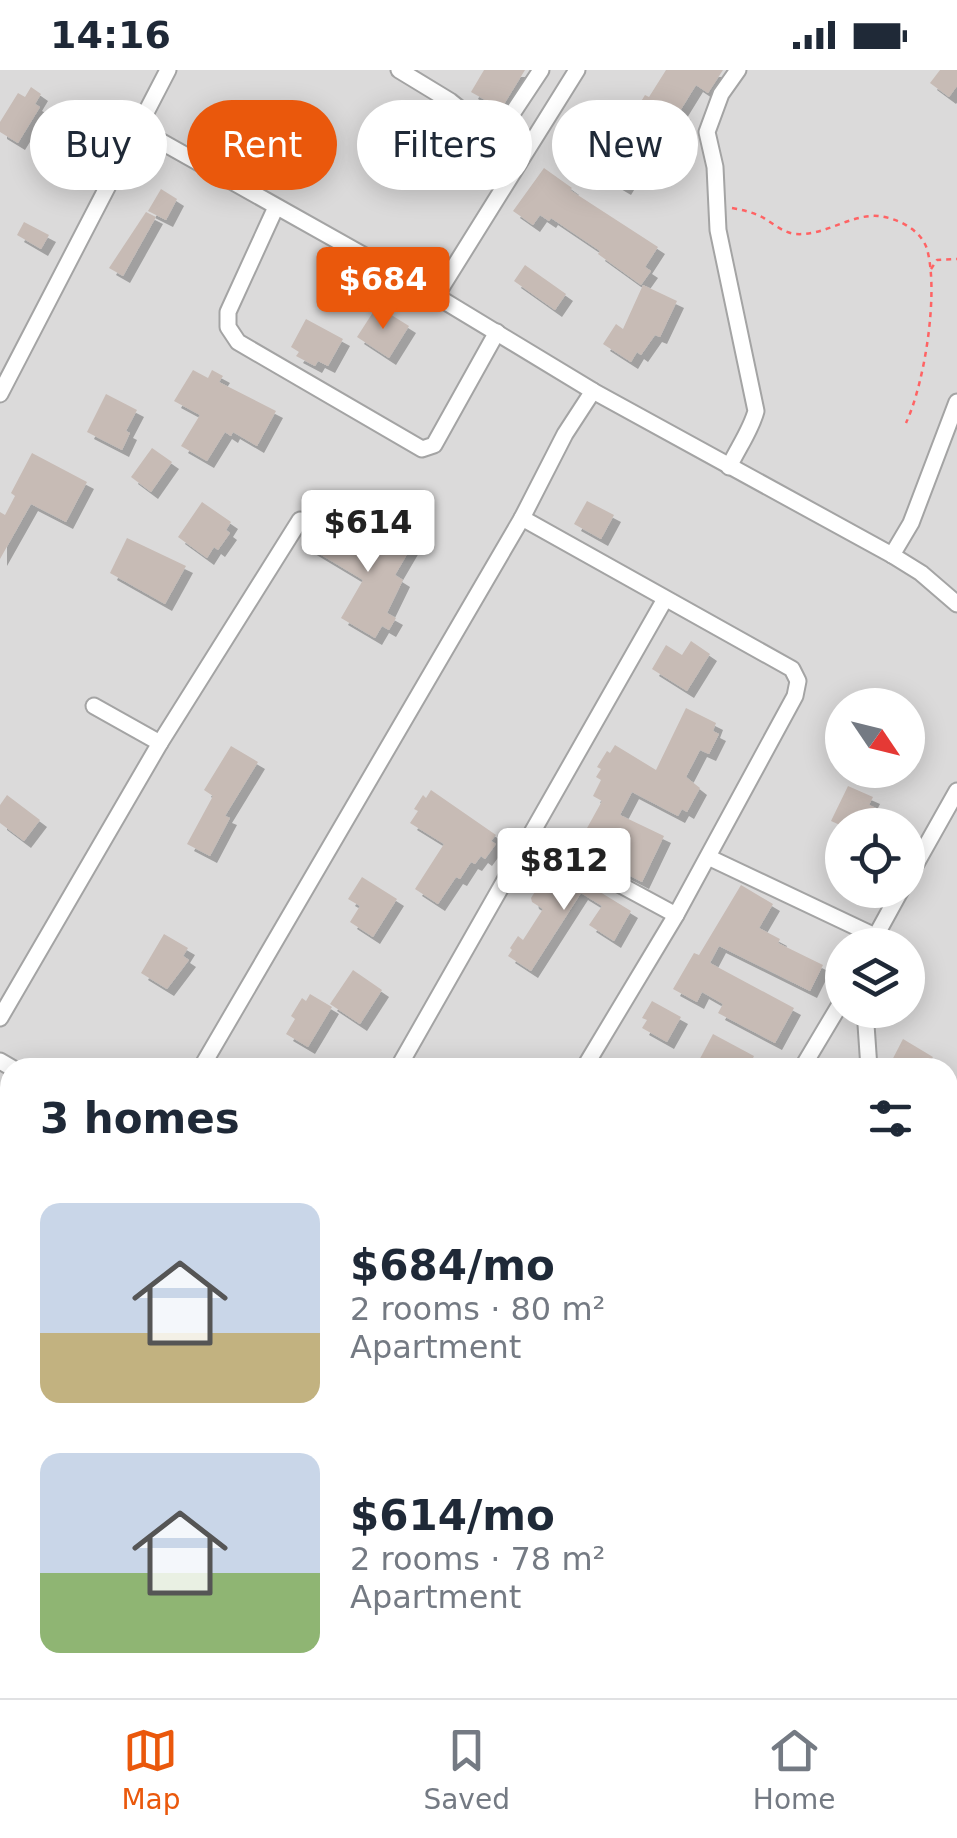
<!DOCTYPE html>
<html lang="en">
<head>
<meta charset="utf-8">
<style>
	:root { --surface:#fff; --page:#f2f2f3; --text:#1f2937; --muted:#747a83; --line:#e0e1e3; --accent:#ea580c }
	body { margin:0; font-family:"DejaVu Sans",sans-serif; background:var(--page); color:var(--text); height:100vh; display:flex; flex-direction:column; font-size:38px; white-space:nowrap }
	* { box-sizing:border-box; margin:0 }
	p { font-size:32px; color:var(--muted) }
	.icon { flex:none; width:55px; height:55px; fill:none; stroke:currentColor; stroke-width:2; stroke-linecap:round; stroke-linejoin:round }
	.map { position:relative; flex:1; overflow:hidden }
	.side { position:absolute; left:0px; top:988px; width:958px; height:642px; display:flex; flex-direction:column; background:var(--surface); border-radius:30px 30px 0 0; box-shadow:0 5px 25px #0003 }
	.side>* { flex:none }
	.guide { position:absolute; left:30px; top:30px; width:898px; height:90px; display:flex; gap:20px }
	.needle { width:65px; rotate:125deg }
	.tools { position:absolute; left:825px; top:618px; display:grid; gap:20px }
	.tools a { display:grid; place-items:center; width:100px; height:100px; border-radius:50%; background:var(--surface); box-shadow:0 5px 25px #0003; font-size:50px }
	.price { position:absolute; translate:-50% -85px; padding:0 22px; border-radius:10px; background:#fff; color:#222; font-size:32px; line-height:65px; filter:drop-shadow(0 2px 5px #0008) }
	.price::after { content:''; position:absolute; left:50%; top:60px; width:30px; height:22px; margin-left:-15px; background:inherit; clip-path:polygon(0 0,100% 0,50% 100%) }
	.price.current { background:var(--accent); color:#fff }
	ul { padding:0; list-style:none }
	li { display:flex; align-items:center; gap:30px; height:250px; padding:0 40px }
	li span { display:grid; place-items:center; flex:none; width:280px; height:200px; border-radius:20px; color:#555 }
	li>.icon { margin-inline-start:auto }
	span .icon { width:120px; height:120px; fill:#fffc; stroke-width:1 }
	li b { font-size:42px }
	h2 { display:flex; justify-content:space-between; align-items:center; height:120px; padding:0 40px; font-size:42px }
	.pill { padding:0 35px; border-radius:45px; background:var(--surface); box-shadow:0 5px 25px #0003; font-size:35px; line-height:90px }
	.pill.current { background:var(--accent); color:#fff }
	.status { display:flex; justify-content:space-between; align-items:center; height:70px; padding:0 50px; background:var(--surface); direction:ltr }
	.status svg { height:28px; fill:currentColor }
	.dock { display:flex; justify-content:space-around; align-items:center; height:140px; border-top:2px solid var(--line); background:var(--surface); font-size:28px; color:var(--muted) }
	.dock a { display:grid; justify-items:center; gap:5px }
	.dock .current { color:var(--accent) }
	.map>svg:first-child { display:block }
	.residential { fill:#dbdada; fill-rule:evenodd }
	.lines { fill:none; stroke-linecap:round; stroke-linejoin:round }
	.stream { stroke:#9fd9e1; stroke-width:4 }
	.building { fill:#c7bbb5; filter:url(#shadow) }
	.minor-casing { stroke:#a4a4a4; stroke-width:19 }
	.path { stroke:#ff6364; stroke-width:2.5; stroke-dasharray:5 5; stroke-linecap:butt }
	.minor { stroke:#fff; stroke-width:15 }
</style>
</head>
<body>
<div class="status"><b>14:16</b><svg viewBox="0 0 49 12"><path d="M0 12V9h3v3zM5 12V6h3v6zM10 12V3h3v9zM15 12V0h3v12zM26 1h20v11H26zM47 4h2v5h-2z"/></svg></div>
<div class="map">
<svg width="957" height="1628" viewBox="0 0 957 1628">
	<defs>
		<filter id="shadow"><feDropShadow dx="7" dy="7" stdDeviation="0" flood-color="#0004"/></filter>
	</defs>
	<rect width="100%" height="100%" fill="#efe9e2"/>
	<!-- residential -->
	<path class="residential" d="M0 0H957V1628H0ZM842 635H908V700H842ZM842 755H908V820H842ZM842 875H908V940H842ZM10 998H948V1620H10Z"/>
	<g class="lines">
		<!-- stream -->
		<path class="stream" d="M832 1628 839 1620"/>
	</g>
	<!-- building -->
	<g class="building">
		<path d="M484 0H525L501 39 471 22Z"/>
		<path d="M666 0H723L708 23 696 15 680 41 684 43 681 48 686 51 676 67 672 65 665 76 654 69 624 118 597 102 645 25 649 27Z"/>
		<path d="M940 0H957V16L949 27 930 13Z"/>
		<path d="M31 17 41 24 35 34 40 37 18 73 0 62V52L18 23 25 27Z"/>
		<path d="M430 43 453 56 441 79 417 66Z"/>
		<path d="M544 98 572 118 570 120 658 177 645 197 651 201 641 215 598 184 600 181 551 148 549 151 540 145 533 155 513 141Z"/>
		<path d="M161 119 177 129 166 150 148 141Z"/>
		<path d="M146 142 156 147 123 206 109 198Z"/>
		<path d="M24 152 49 165 41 179 17 165Z"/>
		<path d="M525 195 566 224 555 240 514 211Z"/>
		<path d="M643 215 677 231 660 267 655 265 641 285 637 282 631 292 603 274 616 254 623 259Z"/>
		<path d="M377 236 409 256 389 288 357 267Z"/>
		<path d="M306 249 343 269 328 296 318 291 315 296 296 286 299 282 291 277Z"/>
		<path d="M193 300 208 308 212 300 223 306 219 312 276 341 257 376 233 362 231 366 225 362 207 391 181 376 200 345 174 331Z"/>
		<path d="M106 324 137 340 126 361 130 363 122 380 87 362Z"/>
		<path d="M152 378 172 392 151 422 131 407Z"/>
		<path d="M32 383 87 412 66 452 31 434 0 489V442L5 445 15 426 11 423Z"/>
		<path d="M587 431 614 445 601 469 574 454Z"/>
		<path d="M202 432 231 452 226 460 230 463 218 480 214 477 207 488 178 467Z"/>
		<path d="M390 454 416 469 395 505 403 510 387 543 396 548 389 560 382 556 375 568 341 548 363 510 308 477 320 458 327 463 329 459 336 463 337 460 355 471 352 476 371 487Z"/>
		<path d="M127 468 186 496 165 534 110 503Z"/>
		<path d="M691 571 710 584 687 621 652 599 666 575 682 585Z"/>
		<path d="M686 638 716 653 713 661 719 664 709 684 700 680 686 707 700 718 687 742 682 739 678 746 632 722 620 745 664 766 642 812 576 778 602 731 593 726 601 710 596 707 601 699 597 697 607 681 610 683 615 675 656 700Z"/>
		<path d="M231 676 258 692 225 746 230 748 210 786 187 774 213 726 204 720Z"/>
		<path d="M848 716 873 727 869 735 878 739 870 755H840L831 751Z"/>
		<path d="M431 720 496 765 491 771 496 774 485 789 481 786 475 794 471 792 460 809 456 807 438 834 415 819 444 774 410 753 418 741 414 739 423 725 426 728Z"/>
		<path d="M7 725 40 750 24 771 0 753V735Z"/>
		<path d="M554 792 587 810V814L631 841 614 871 589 855 602 836 581 823 531 901 508 886 512 880 510 878 518 866 523 870 543 839 532 832 531 828Z"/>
		<path d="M362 807 397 829 373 867 350 852 360 836 348 829Z"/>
		<path d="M741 815 773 834 759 858 780 869 778 873 823 895 810 921 719 876 710 893 794 938 775 973 718 943 723 934 702 922 697 932 673 919 694 883 699 885Z"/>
		<path d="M164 864 188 878 183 886 189 890 167 919 141 903Z"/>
		<path d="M353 900 382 920 360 954 330 934Z"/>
		<path d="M310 924 332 937 308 977 286 964 295 949 291 946 302 928 306 931Z"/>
		<path d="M652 931 681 947 667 972 642 958 647 950 642 948Z"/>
		<path d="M713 964 754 986 748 998H695Z"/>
		<path d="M903 969 933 987 927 998H888Z"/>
	</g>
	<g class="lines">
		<!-- minor casing -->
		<g class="minor-casing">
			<g id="minor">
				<path d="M399 0 450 31 496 68 511 103"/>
				<path d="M137 58 436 226 593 321 892 485 921 503 957 534"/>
				<path d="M496 68 541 0"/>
				<path d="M276 137 228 242V257L238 272 422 379 434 375 497 262"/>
				<path d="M436 226 577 0"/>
				<path d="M0 324 168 0"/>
				<path d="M729 397C738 378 751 360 756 341L718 160 715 97 707 62 721 24 738 0"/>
				<path d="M522 448 792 599 798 611 795 626 676 845 584 998"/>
				<path d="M892 485 911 453 957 332"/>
				<path d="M94 636 160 673"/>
				<path d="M530 766 676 845"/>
				<path d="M708 787 875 866"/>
				<path d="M908 808 957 721"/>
				<path d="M873 871 901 820"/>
				<path d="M865 940 869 998"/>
				<path d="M0 948 160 673 300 450"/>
				<path d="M0 991 12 998"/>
				<path d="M201 998 522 448 565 364 593 321"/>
				<path d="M398 998 665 529"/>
				<path d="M802 998 842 931"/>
				<path d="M948 1112 957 1118"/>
				<path d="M948 1165 957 1177"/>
				<path d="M948 1285 957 1290"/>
				<path d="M948 1459 957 1464"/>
				<path d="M0 1493 10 1475"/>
				<path d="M948 1598 957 1600"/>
				<path d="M88 1628 91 1620"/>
				<path d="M403 1628 407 1620"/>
				<path d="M569 1628 573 1620"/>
				<path d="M738 1628 743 1620"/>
			</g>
		</g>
		<!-- path -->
		<g class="path">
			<path d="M732 138C743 140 752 142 762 147 773 153 783 163 796 164 825 166 850 144 878 146 898 148 921 160 927 179 939 222 925 312 906 353"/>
			<path d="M931 199 937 190 957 189"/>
		</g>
		<!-- minor -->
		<use href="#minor" class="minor"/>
	</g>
</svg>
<div class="tools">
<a><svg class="needle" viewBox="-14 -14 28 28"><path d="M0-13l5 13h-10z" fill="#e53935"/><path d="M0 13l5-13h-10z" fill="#747a83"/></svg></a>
<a><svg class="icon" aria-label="locate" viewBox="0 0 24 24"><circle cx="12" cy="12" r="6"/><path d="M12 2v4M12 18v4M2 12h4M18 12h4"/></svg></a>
<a><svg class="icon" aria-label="layers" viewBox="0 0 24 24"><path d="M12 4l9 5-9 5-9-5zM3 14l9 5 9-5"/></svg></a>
</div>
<b class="price current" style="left:383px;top:262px">$684</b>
<b class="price" style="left:368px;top:505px">$614</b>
<b class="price" style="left:564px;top:843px">$812</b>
<div class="guide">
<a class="pill">Buy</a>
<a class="pill current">Rent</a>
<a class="pill">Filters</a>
<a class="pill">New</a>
</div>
<section class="side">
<h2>3 homes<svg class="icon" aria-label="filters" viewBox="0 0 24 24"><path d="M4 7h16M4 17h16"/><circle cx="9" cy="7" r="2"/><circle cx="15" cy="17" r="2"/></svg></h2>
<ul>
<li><span style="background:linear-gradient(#c9d6e8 65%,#c2b280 0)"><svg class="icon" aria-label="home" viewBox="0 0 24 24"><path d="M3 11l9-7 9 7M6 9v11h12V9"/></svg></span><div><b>$684/mo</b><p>2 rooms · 80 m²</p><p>Apartment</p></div></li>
<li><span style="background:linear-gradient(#c9d6e8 60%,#8fb573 0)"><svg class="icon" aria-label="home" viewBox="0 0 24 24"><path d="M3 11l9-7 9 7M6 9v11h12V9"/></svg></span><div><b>$614/mo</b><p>2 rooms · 78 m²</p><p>Apartment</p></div></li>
</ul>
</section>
</div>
<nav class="dock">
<a class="current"><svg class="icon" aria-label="map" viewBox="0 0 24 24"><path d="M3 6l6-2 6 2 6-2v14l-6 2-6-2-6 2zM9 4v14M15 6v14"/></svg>Map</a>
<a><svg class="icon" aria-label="saved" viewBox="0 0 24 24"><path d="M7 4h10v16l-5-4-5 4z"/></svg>Saved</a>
<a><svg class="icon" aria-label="home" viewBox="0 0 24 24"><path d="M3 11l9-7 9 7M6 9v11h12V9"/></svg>Home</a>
</nav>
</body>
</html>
